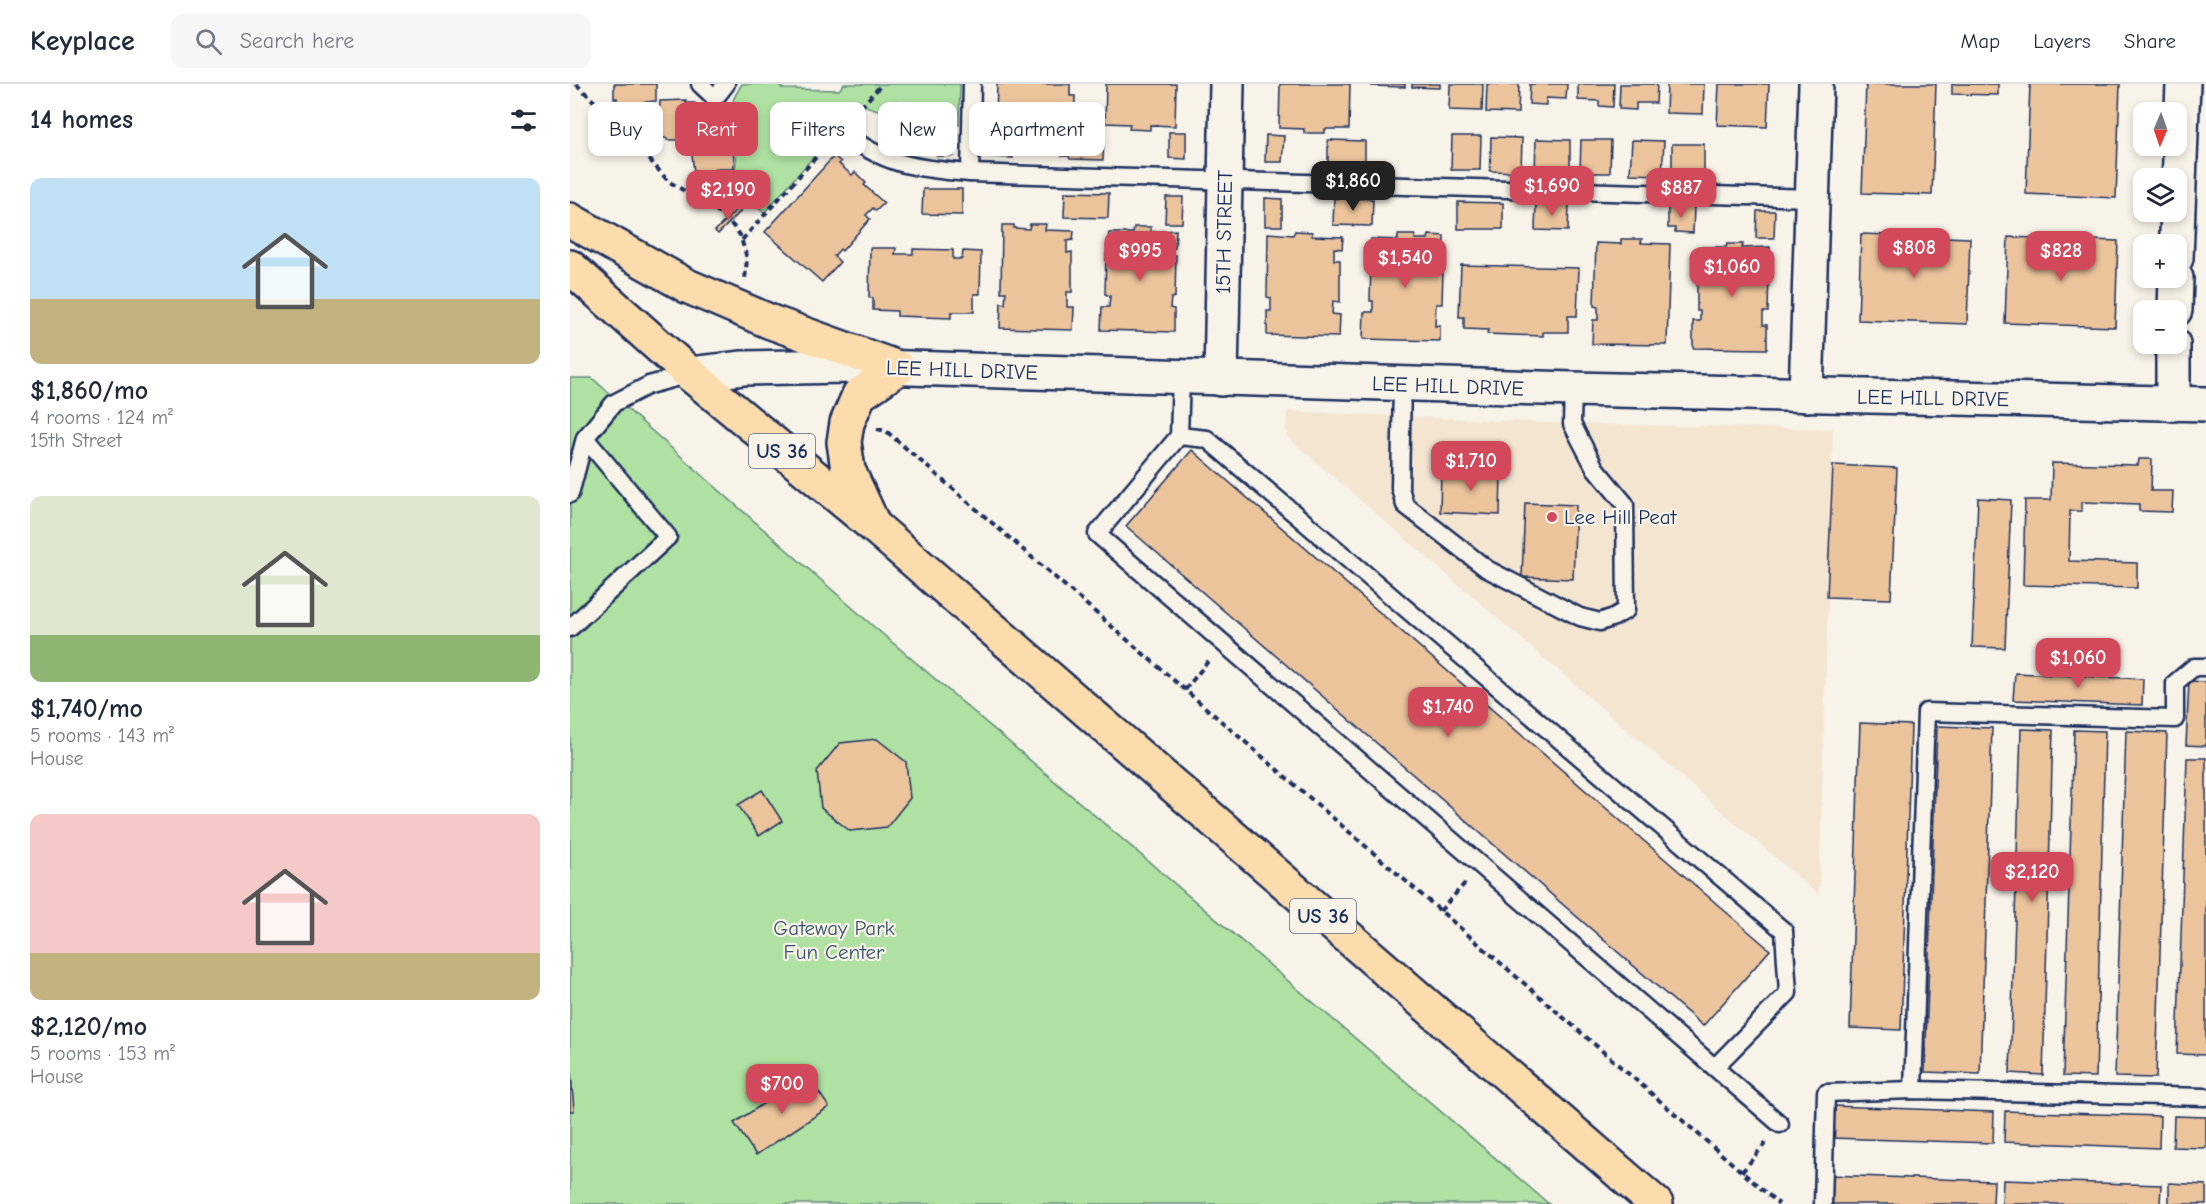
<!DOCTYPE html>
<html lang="en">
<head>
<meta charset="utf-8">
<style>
	:root { --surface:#fff; --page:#f6f6f7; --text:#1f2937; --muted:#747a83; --line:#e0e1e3; --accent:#d1495b }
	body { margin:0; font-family:"Comic Neue",sans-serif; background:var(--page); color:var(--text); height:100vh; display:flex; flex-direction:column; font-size:22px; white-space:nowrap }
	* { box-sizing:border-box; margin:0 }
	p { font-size:20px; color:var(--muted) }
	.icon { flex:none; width:33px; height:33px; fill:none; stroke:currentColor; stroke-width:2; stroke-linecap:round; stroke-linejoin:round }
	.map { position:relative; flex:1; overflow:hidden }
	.drawer { display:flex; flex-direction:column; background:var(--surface); width:570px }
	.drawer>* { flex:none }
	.hud { position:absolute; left:18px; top:18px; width:570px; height:54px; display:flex; gap:12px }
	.needle { width:39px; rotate:182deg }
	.buttons { position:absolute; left:1563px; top:18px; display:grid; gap:12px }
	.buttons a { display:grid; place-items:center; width:54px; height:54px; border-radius:12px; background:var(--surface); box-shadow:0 3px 9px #0003; font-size:30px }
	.price { position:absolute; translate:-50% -51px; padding:0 14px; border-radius:12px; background:var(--accent); color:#fff; font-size:20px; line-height:39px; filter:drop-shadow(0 2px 3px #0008) }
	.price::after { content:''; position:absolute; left:50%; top:36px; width:18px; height:14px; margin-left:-9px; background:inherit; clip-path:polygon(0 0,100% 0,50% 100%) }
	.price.current { background:#222; color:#fff }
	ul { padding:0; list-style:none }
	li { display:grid; align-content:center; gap:12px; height:318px; padding:0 30px }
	li span { display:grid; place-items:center; height:186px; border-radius:12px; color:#555 }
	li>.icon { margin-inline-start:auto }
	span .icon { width:108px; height:108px; fill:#fffc; stroke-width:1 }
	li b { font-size:26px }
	h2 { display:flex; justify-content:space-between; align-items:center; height:72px; padding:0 30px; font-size:26px }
	.pill { padding:0 21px; border-radius:12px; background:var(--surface); box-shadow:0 3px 9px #0003; font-size:21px; line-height:54px }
	.pill.current { background:var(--accent); color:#fff }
	header { display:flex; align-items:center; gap:36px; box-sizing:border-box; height:84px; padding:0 30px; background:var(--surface); border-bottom:2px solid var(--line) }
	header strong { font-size:28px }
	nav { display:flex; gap:33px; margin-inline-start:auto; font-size:21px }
	.search { width:420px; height:54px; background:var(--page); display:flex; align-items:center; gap:15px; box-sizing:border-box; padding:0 21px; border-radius:12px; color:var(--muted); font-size:22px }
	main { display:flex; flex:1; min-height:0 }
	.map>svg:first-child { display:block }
	.built { fill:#f4e5d1 }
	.green { fill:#afe1a2; stroke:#658880; stroke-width:1.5 }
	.building { fill:#ecc49c; stroke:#1b2f5e; stroke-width:1.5 }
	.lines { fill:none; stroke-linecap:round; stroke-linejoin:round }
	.lane-casing { stroke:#1b2f5e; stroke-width:21 }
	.street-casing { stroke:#1b2f5e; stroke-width:38 }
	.secondary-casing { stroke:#1b2f5e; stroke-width:38 }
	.highway-casing { stroke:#1b2f5e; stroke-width:38 }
	.path { stroke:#1b2f5e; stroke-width:4; stroke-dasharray:6 4.5; stroke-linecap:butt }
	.lane { stroke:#f7f3e8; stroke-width:16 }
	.street { stroke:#f7f3e8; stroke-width:33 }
	.secondary { stroke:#f7f3e8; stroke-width:33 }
	.highway { stroke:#fcdcac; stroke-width:33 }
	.poi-dot { fill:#d1495b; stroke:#f7f3e8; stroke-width:2 }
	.labels { text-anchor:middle; stroke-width:4.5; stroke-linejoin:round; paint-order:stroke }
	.shield { fill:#f7f3e8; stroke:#5d6a87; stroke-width:1.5 }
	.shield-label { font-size:20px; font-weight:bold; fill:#1b2f5e }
	.street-label { font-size:21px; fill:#1b2f5e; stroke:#f7f3e8 }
	.poi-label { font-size:21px; fill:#1b2f5e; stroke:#f7f3e8; text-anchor:start }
	.park-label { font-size:21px; fill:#39536c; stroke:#f7f3e8 }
</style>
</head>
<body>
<header>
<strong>Keyplace</strong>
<div class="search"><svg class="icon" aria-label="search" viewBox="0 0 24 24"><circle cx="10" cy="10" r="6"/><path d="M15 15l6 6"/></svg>Search here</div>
<nav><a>Map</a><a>Layers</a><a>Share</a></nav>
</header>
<main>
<section class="drawer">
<h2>14 homes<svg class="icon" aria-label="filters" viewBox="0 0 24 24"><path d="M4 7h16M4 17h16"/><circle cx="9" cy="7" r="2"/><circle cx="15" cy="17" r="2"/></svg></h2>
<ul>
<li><span style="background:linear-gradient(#bfe0f5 65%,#c2b280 0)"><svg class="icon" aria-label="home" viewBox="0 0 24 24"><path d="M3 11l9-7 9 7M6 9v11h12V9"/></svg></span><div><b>$1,860/mo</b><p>4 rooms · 124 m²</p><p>15th Street</p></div></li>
<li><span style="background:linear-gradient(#dfe7d0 75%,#8fb573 0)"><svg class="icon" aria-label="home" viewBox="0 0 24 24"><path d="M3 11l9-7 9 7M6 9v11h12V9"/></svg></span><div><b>$1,740/mo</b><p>5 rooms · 143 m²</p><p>House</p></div></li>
<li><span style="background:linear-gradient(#f6c9c9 75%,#c2b280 0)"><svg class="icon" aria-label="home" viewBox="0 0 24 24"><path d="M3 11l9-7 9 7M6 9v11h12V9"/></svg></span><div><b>$2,120/mo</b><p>5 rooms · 153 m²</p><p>House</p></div></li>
</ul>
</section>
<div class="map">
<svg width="1636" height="1120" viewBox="0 0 1636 1120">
	<rect width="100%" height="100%" fill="#f7f3e8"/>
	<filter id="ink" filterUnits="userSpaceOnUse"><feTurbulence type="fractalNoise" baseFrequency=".0167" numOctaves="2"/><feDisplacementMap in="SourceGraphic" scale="12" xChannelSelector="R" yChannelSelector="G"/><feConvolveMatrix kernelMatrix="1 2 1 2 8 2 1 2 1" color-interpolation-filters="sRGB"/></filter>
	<g filter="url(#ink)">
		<!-- built -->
		<path class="built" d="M717 327 1002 340 1263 345 1249 811 716 352Z"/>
		<!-- green -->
		<g class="green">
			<path d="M172 0H208L213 5 269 6 274 0H390L389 41 346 39 290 20 194 129 161 100C167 85 168 64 164 48 163 44 160 40 160 35 159 22 165 11 172 0Z"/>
			<path d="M0 294H22L302 541 979 1120H0Z"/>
		</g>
		<!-- building -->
		<g class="building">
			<path d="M44 0H86V17L47 21V14L44 15Z"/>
			<path d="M427 0H500V12H505L504 42 485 41V35L468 34V41L451 40V37L426 36Z"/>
			<path d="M536 0H606L605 42 580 41V46L559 45 560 40 535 39Z"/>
			<path d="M710 0H780L779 45H755V49H734V45L709 44Z"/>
			<path d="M802 0H835V3L802 2Z"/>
			<path d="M842 0H870V4L842 3Z"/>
			<path d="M880 0H913L912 27 879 26Z"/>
			<path d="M917 0H949L948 29 916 28Z"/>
			<path d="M960 0H997L996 15 976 14V21L959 20Z"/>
			<path d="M1008 0H1044L1043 23 1029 22V17L1008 16Z"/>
			<path d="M1050 0H1087L1086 19H1066V26L1049 25Z"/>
			<path d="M1097 0H1134L1133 30 1096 29Z"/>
			<path d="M1149 0H1199L1197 43 1147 41Z"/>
			<path d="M1296 0H1366L1362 111 1292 109Z"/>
			<path d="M1382 0H1428V11L1382 10Z"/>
			<path d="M1460 0H1550L1546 114 1456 110Z"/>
			<path d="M116 16V19H125L126 41H120L121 54H116V56H97V54H88L90 17Z"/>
			<path d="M325 17 341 23 337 36 320 30Z"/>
			<path d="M367 45H384L383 72H367Z"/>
			<path d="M426 46 443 47V74L425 73Z"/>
			<path d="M599 48H616V75L599 74Z"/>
			<path d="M135 49H155V53H163L164 85H144L145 88 124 89 121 62H123V55H135Z"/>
			<path d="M501 49 534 50 533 76 500 75 499 72H492L493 53H501Z"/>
			<path d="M696 51 714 52 712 78H695Z"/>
			<path d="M882 52H911L910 86H881Z"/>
			<path d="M921 53 952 54 951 88 920 87Z"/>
			<path d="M966 55 1000 56V90L965 89Z"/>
			<path d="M758 56 795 57V83L758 81Z"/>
			<path d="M1011 56H1041L1040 89H1010Z"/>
			<path d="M1062 56 1094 57 1092 91 1060 90Z"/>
			<rect x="1102" y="60" width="32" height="31"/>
			<path d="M264 72 271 78 269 80 282 91 285 88 296 99 294 101 314 119 306 127 303 124 296 131 300 135 272 167 270 165 264 172 270 178 252 198 195 148Z"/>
			<path d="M353 105H392V131L352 130Z"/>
			<path d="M495 108 539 109 538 134 494 133Z"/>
			<path d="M596 113H613L612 139H595Z"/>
			<path d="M695 114 712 115V142H695Z"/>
			<path d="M764 114 803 115 802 142 763 141Z"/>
			<path d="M888 118 933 119V145H888Z"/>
			<path d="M966 118 999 120 998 147 965 146Z"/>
			<path d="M1098 122H1124L1123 149 1105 148V144H1098Z"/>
			<path d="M168 124 171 127 148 150 145 147Z"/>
			<path d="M1187 127H1205L1204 154H1186Z"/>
			<path d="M460 140H476L475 146 504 147 503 156 497 157V169L502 168V208H497V223H504L503 246 430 244 431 219 435 220 436 208H431L432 141H444V144L459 145Z"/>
			<path d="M564 143H581V148L606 146 605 164H596V171H606L605 213 601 214 600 224 604 225V248L531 246 532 223H539L540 212 535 210 536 170H543V155H538L539 149H563Z"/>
			<path d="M725 147 742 148V152L773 153 772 165 764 164V176H770V218L763 217 762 230 770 231 769 253 697 251V227H701V214L697 213 698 149 723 151Z"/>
			<path d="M1291 150 1400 154 1397 240 1288 236Z"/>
			<path d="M828 151H845V155H858L859 151 874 152 872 220H866L865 242 870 241V257L793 255 794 228H803V217H800L801 177H805V166H800L801 155 828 156Z"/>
			<path d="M1438 153 1548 157 1545 243 1435 239Z"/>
			<path d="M1051 155H1072L1071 159 1100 160 1097 261 1022 260 1023 236H1028V223L1024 222 1026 159 1051 160Z"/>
			<path d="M1157 160H1173L1172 164 1200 163V182H1188L1187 187H1199L1198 228H1193V241H1197V265L1123 264V237H1130V227H1127V186L1133 185V173H1129V163H1156Z"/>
			<path d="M300 164H326L325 170H343V165L383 166V175H392L393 167 411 168 410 210H404V228H381V234L327 232V227L303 226V214L299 213Z"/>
			<path d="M891 181 1009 184 1007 232H998V248H973V252L917 250 918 246 894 245V233H889Z"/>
			<path d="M622 366 1200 866 1133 942 556 442Z"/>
			<path d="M1569 375H1582L1581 407H1603L1602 428 1569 427V420L1512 418V427H1500L1499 477 1567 479V504L1453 501 1455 416H1481L1482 379 1568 381Z"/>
			<path d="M1263 381 1327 384 1321 515 1257 513Z"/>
			<path d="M871 386 931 388 930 431 870 428Z"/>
			<path d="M1408 414 1441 416 1435 564 1402 563Z"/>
			<path d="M955 419 1006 421 1003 495 952 493Z"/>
			<path d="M1445 589 1573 595 1572 621 1443 616Z"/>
			<path d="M1619 597 1636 598V662L1616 661Z"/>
			<path d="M1290 639 1341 641 1331 946 1280 944Z"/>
			<path d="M1367 642 1422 644 1410 990 1355 988Z"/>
			<path d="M1451 645 1483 646 1473 991 1440 989Z"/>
			<path d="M1504 646 1535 647 1526 993 1493 992Z"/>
			<path d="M1556 647 1597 649 1586 994 1545 993Z"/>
			<path d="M307 655 336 678 340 714 317 743 280 747 251 724 247 687 270 659Z"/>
			<path d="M1617 674H1636V971L1607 970Z"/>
			<path d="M192 706 212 737 189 752 168 721Z"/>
			<path d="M0 975 4 1027H0Z"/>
			<path d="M237 991 259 1023 186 1071 164 1039Z"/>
			<path d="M1262 1022 1424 1028 1423 1059 1261 1054Z"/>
			<path d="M1435 1027 1590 1032 1589 1064 1434 1058Z"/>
			<path d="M1604 1032 1636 1033V1064L1603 1063Z"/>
			<path d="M1259 1091 1424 1097 1423 1120H1258Z"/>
			<path d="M1433 1096 1591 1101 1590 1120H1432Z"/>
			<path d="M1599 1099 1636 1101V1120H1599Z"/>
		</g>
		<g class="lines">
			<!-- lane casing -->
			<g class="lane-casing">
				<g id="lane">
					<path d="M130 0 145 14 156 0"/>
					<path d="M271 46C312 81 348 85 400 89L1242 114"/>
					<path d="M400 89 402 0"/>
					<path d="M611 294 609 352 527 450 1210 1040"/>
					<path d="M832 300 830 404 835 421 917 485 1010 533 1030 538 1044 533 1056 526 1055 420 1025 384 1002 340 1003 305"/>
					<path d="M609 352 637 355 1214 847 1218 909 1145 983"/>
					<path d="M0 410 15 354 44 319 79 301 120 290"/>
					<path d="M0 544 98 453 15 354"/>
					<path d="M1343 1006 1356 628 1605 635V599L1624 583H1636"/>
					<path d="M1253 1120 1256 1009 1343 1006 1636 1013"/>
				</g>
			</g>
			<!-- street casing -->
			<g class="street-casing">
				<g id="street">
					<path d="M1606 174 1613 0"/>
					<path d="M1605 226 1606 194"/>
					<path d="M1603 260V320"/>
					<path d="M651 295 657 0"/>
					<path d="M1236 311 1246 0"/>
				</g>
			</g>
			<!-- secondary casing -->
			<g class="secondary-casing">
				<path id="secondary" d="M120 290 173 284 277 282 1003 305 1636 320"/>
			</g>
			<!-- highway casing -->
			<g class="highway-casing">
				<g id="highway">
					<path d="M0 136 117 202 201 238 328 284"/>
					<path d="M0 183 120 290 305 443 1086 1120"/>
					<path d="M301 436 278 386 274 358 277 339 289 311 328 284"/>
				</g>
			</g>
			<!-- path -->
			<g class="path">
				<path d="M6 0 55 47 98 97 146 126 163 142 170 151 177 174 175 195"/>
				<path d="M284 31 312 0"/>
				<path d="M172 156 257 61"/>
				<path d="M307 345 316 347 1209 1120"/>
				<path d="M615 606 639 576"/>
				<path d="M870 827 896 798"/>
				<path d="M1172 1088 1198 1056"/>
			</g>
			<!-- lane -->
			<use href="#lane" class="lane"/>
			<!-- street -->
			<use href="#street" class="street"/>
			<!-- secondary -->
			<use href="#secondary" class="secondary"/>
			<!-- highway -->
			<use href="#highway" class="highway"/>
		</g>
	</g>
	<!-- markers -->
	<circle class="poi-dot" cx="982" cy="433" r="6"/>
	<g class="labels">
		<!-- shield labels -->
		<g class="shield">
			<rect x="179" y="350" width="66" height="34" rx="4.5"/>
			<rect x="720" y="815" width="66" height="34" rx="4.5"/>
		</g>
		<g class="shield-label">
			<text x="212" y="374">US 36</text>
			<text x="753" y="839">US 36</text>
		</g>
		<!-- street labels -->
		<g class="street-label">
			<text transform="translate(654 148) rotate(-89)" y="7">15TH STREET</text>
			<text transform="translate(392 286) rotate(2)" y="7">LEE HILL DRIVE</text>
			<text transform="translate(878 302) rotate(2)" y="7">LEE HILL DRIVE</text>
			<text transform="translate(1363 314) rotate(1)" y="7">LEE HILL DRIVE</text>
		</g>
		<!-- poi labels -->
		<g class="poi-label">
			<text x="994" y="440">Lee Hill Peat</text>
		</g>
		<!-- park labels -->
		<g class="park-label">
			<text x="264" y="851">Gateway Park<tspan x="264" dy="24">Fun Center</tspan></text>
		</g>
	</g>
</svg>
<div class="buttons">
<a><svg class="needle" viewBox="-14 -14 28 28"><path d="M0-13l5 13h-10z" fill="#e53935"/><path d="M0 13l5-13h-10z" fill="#747a83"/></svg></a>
<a><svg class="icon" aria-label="layers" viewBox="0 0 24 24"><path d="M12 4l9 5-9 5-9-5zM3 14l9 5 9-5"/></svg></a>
<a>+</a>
<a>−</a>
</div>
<b class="price current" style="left:783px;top:128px">$1,860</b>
<b class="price" style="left:982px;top:133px">$1,690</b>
<b class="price" style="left:1111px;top:135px">$887</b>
<b class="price" style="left:158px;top:137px">$2,190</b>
<b class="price" style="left:1344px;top:195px">$808</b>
<b class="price" style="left:570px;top:198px">$995</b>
<b class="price" style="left:1491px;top:198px">$828</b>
<b class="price" style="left:835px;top:205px">$1,540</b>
<b class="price" style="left:1162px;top:214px">$1,060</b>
<b class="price" style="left:901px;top:408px">$1,710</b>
<b class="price" style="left:1508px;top:605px">$1,060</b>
<b class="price" style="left:878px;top:654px">$1,740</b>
<b class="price" style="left:1462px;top:819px">$2,120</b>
<b class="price" style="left:212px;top:1031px">$700</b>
<div class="hud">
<a class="pill">Buy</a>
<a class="pill current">Rent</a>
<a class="pill">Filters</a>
<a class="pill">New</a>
<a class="pill">Apartment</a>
</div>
</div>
</main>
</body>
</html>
